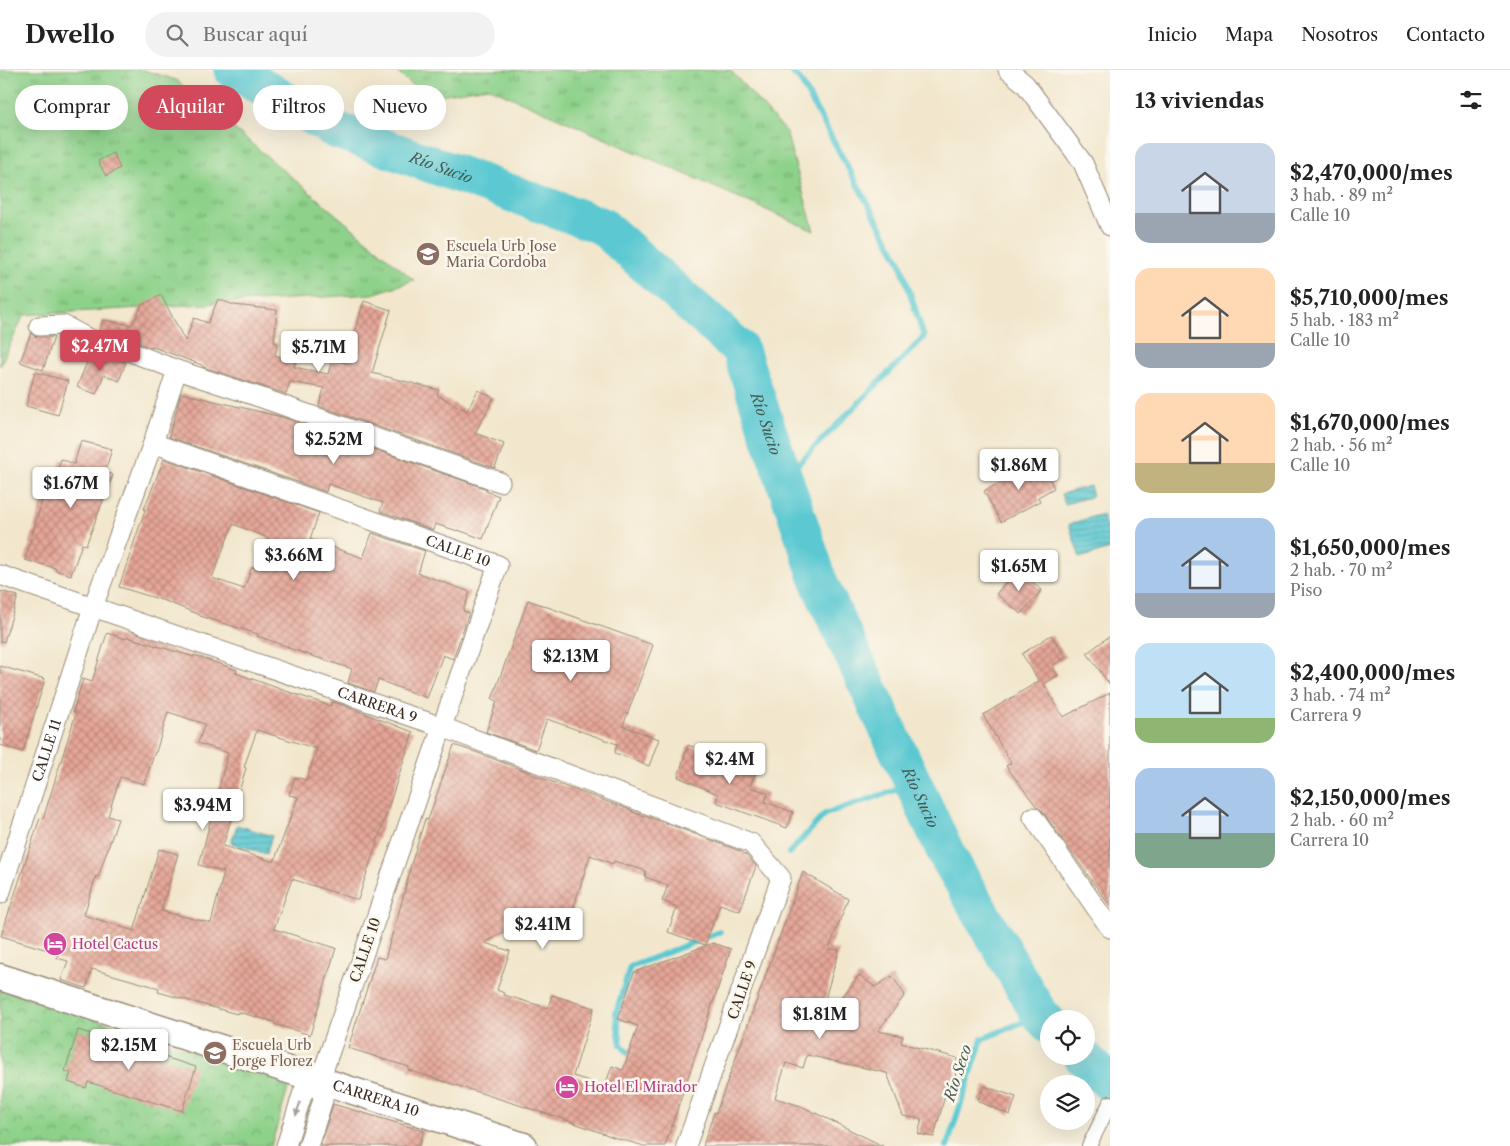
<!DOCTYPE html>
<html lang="es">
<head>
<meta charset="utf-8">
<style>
	:root { --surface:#fff; --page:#f2f2f2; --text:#222; --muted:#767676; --line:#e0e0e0; --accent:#d1495b }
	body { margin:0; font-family:"Libre Caslon Text",serif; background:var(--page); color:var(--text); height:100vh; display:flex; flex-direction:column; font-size:19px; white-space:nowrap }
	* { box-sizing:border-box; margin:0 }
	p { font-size:16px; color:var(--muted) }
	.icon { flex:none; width:28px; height:28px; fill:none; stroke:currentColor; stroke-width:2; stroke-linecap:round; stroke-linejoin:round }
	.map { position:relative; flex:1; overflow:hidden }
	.sheet { display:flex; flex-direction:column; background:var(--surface); width:400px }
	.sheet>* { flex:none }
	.banner { position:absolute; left:15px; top:15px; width:475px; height:45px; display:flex; gap:10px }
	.fabs { position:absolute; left:1040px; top:940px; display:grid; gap:10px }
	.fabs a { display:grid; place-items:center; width:55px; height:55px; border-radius:50%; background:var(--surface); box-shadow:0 5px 20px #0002; font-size:25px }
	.price { position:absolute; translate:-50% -42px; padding:0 11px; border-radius:5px; background:#fff; color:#222; font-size:16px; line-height:32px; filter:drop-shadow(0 1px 2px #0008) }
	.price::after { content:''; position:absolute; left:50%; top:30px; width:15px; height:11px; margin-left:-8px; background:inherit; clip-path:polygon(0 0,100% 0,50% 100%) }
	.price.selected { background:var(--accent); color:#fff }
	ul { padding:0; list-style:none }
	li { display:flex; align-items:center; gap:15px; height:125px; padding:0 25px }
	li span { display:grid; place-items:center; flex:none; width:140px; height:100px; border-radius:15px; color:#555 }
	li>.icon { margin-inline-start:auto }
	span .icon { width:60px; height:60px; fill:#fffc; stroke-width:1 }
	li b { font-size:21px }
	h2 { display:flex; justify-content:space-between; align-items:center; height:60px; padding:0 25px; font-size:21px }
	.chip { padding:0 18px; border-radius:22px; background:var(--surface); box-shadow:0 5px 20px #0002; font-size:18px; line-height:45px }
	.chip.selected { background:var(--accent); color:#fff }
	header { display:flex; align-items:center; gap:30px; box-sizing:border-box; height:70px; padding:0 25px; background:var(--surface); border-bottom:1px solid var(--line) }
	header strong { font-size:24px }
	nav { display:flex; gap:28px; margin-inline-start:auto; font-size:18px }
	.search { width:350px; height:45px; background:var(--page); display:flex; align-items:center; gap:12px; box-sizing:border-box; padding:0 18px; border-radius:28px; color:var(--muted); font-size:19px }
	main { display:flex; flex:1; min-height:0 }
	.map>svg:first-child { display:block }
	.grass { fill:url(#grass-tufts); stroke:#647e54 }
	.park { fill:url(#park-crowns); stroke:#647e54 }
	.water { fill:url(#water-rules); stroke:#4c7a78 }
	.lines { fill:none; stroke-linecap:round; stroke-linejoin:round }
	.stream { stroke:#5cc9d2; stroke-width:6 }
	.river { stroke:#5cc9d2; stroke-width:38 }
	.building { fill:url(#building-cross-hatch); fill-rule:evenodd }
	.pedestrian-casing { stroke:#968876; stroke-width:16 }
	.minor-casing { stroke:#968876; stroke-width:21 }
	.secondary-casing { stroke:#968876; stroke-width:29 }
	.pedestrian { stroke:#fff; stroke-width:14 }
	.minor { stroke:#fff; stroke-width:19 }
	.secondary { stroke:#fff; stroke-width:26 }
	.oneway { fill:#a79f9a }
	.labels { text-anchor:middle; stroke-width:5; stroke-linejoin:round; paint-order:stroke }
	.education-label { font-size:14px; fill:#785e54; stroke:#fbf7ec; text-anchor:start }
	.street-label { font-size:14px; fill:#3b2a1e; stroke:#fbf7ec }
	.hotel-label { font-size:14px; fill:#b23c85; stroke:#fbf7ec; text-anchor:start }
	.water-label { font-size:15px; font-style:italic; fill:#455a54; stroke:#fbf7ec }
</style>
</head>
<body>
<header>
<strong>Dwello</strong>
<div class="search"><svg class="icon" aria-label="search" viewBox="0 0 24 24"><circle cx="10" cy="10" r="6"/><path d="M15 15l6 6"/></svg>Buscar aquí</div>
<nav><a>Inicio</a><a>Mapa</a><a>Nosotros</a><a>Contacto</a></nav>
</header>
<main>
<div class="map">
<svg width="1110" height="1076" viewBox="0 0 1110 1076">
	<defs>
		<pattern id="grass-tufts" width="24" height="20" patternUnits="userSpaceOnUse" patternTransform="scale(1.25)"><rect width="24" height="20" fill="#8dd18a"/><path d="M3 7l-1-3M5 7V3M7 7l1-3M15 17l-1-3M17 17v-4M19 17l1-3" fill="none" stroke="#74aa70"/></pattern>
		<pattern id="park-crowns" width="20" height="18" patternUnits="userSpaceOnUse" patternTransform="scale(1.25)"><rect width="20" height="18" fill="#8dd18a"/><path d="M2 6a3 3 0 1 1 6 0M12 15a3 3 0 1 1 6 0" fill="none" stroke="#74aa70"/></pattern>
		<pattern id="water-rules" width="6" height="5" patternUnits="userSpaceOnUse" patternTransform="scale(1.25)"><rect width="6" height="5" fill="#5cc9d2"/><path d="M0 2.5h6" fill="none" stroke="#4da3aa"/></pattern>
		<pattern id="building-cross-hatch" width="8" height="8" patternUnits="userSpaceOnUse" patternTransform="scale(1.25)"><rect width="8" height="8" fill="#e5a698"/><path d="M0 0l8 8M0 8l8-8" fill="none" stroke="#bb877b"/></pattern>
	</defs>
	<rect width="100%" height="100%" fill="#fbf7ec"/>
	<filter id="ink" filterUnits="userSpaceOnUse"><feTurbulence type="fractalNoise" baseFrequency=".02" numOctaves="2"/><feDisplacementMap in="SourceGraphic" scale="10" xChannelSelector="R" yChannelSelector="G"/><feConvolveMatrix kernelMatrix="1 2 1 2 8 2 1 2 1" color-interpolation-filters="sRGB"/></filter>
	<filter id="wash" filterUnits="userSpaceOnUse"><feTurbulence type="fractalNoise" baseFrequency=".0096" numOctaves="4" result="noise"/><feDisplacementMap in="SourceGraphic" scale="20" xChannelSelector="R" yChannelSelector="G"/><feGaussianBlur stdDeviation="1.12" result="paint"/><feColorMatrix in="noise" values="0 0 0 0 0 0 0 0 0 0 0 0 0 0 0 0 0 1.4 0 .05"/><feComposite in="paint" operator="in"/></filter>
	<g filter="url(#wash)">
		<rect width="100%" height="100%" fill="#f2e7cd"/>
		<!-- grass -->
		<g class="grass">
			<path d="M0 0H144L176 10 414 210 373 224 24 245 0 296Z"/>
			<path d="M394 0H730L786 62 814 161 488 17 428 27Z"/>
		</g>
		<!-- park -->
		<path class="park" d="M0 919 290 1012 271 1076H0Z"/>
		<!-- water -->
		<g class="water">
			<path d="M1090 416 1093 426 1065 434 1061 424Z"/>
			<path d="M1102 444 1110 470V479L1080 488 1069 454Z"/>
			<path d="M237 755 272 766 266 784 231 773Z"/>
		</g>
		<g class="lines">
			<!-- stream -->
			<g class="stream">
				<path d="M784 408 924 267 900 192 800 10 790 0"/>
				<path d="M789 783 825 744 914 714"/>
				<path d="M633 988 621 975 616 943 630 897 720 862"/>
				<path d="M947 1076 982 969 1040 945"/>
			</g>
			<!-- river -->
			<g class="river">
				<path id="s1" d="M233 0 336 60 602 156 740 279 821 517 947 785 1040 945 1049 954"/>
				<path d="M1082 986 1110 1013"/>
			</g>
		</g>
		<g id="blocks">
			<!-- building -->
			<g class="building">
				<path d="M113 83 120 98 106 106 98 91Z"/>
				<path d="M161 225 185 271 194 248 208 253 218 229 234 235 277 240 274 272 278 274 275 285 296 292 294 297 328 304 332 290 345 293 364 231 391 240 372 303 439 320 437 325 467 341 478 320 494 328 475 363 504 374 495 398 319 336 324 318 290 312 286 324 203 297 202 295 153 277 152 278 134 271 99 261 103 250 132 255 142 235Z"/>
				<path d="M31 263 34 266 39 267H54L43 300 20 292Z"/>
				<path d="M91 282 126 292 119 311 104 305 96 324 77 317Z"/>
				<path d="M35 302 68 311 58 345 26 336Z"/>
				<path d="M181 323 282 347 487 419 486 421 499 426 483 469 458 460V461L435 454 433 460 380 441 383 433 328 414 326 422 169 367Z"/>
				<path d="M81 371 112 379 105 402 113 405 86 475 82 474 71 505 55 500 56 498 25 490 43 427 48 429 61 389 74 394Z"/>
				<path d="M164 389 319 443 310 469 363 488 372 463 425 481 418 503 470 522 463 541 469 543 453 589 443 585 427 628 378 610 374 622 348 613 352 599 288 578 289 577 257 566 258 564 200 546V545L165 531 119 517 145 440 144 439ZM233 454 268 468 257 498 252 497 244 519 212 508Z"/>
				<path d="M1040 391 1054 418 1038 427 1040 431 1001 452 984 421Z"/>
				<path d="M1017 499 1042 520 1021 544 996 524Z"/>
				<path d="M0 521 18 526 4 572 0 571Z"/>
				<path d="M528 530 653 575 623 656 659 669 649 696 615 683 617 674 547 649 536 680 486 662 497 631 492 629Z"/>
				<path d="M107 563 126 569 127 567 194 587V585L237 600 236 603 280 619 331 636 332 632 340 634 413 662 358 830 292 809 274 859 336 878 310 965 274 954 275 952 238 942 237 944 158 922 159 918 92 899 86 918 61 910 68 891 57 888 58 883 1 866 40 748 43 749 76 643 73 642 83 609 92 612ZM168 642 205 654 198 673 228 683 199 795 224 802 211 853 161 841 178 784 159 779 134 861 84 845 96 806 98 807 118 749 108 746 120 707 144 714 155 682H156ZM257 660 317 679 306 710 295 707 289 725 298 727 274 792 223 776 246 698 244 697Z"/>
				<path d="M1051 565 1066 587 1052 596 1058 605 1044 614 1063 647 1110 623V836L1042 741 1036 736 1006 696 1011 693 983 645 1039 611 1022 584Z"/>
				<path d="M1110 566V615L1087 583Z"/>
				<path d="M0 596 45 609 23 682 0 675Z"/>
				<path d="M454 675 478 683 531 703V704L633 741 632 742 663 752 740 781 745 784 756 796 740 841 720 834 705 875 668 862 677 837 662 831 668 815 645 807 646 801 614 791 613 794 590 785 570 849 540 840 485 873 510 881 497 920 504 923V925L548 938 552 925 594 938 573 1006 605 1016 612 996 623 1000 638 956 618 949 634 902 713 873 731 879 665 1076H644L616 1068 563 1049 408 1000 409 997 348 978 377 887 385 889 402 831 410 801H409L425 749 428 750Z"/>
				<path d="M688 675 739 693 738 697 755 703 750 717 768 723 765 732 793 742 787 758 716 732 718 724 678 707Z"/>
				<path d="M803 802 848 829 829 879 839 880 816 961 859 905 875 917 892 906 905 925 878 961 903 966 901 973 957 988 954 1021 947 1018 934 1067 918 1064 922 1049 903 1046 887 1003 807 985 803 998 786 993 775 1028 801 1036 883 1076H703L714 1042 716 1043Z"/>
				<path d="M78 960 196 997 182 1041 88 1012 86 1018 68 1012 71 1003 65 1001Z"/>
				<path d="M984 1016 1016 1027 1010 1045 978 1031Z"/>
				<path d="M333 1034 424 1061 419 1076H320Z"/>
			</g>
		</g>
	</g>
	<g filter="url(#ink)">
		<use href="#blocks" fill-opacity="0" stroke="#968876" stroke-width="1"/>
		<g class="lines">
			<!-- pedestrian casing -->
			<g class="pedestrian-casing">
				<path id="pedestrian" d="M1089 1076 1110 1033"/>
			</g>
			<!-- minor casing -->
			<g class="minor-casing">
				<g id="minor">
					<path d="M1008 0 1025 14 1083 93 1110 156"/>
					<path d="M39 256 63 255 95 272 131 282 177 300 262 328 500 412"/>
					<path d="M153 373 177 300"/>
					<path id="s2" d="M0 505 442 657 751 773 781 808 686 1076"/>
					<path d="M1033 747 1110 858"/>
					<path id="s3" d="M0 824 93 537 153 373 498 495 320 1010 323 1030 308 1076"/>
					<path d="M286 1076 303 1022 320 1010"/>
				</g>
			</g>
			<!-- secondary casing -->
			<g class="secondary-casing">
				<g id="secondary">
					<path id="s4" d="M0 907 524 1076"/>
				</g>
			</g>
			<!-- pedestrian -->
			<use href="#pedestrian" class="pedestrian"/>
			<!-- minor -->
			<use href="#minor" class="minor"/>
			<!-- secondary -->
			<use href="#secondary" class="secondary"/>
		</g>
		<!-- one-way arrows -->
		<defs><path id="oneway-solid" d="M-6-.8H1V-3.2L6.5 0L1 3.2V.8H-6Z" transform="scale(1.25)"/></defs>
		<use class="oneway" href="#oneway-solid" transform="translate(298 1039) rotate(108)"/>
	</g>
	<!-- icons -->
	<defs>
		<g id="school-disc" transform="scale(1.25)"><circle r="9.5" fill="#8d6e63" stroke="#fbf7ec"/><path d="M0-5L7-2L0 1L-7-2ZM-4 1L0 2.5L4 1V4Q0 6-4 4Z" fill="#fff"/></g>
		<g id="hotel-disc" transform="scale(1.25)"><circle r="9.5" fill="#d1479c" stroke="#fbf7ec"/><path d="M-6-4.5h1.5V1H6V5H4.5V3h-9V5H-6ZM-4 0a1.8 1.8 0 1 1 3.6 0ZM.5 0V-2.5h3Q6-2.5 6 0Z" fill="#fff"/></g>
	</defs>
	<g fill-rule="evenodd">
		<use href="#school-disc" x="428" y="184"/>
		<use href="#hotel-disc" x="55" y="874"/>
		<use href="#school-disc" x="215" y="983"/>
		<use href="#hotel-disc" x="567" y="1017"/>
	</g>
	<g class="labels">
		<!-- education labels -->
		<g class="education-label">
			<text x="446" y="181">Escuela Urb Jose<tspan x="446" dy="16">Maria Cordoba</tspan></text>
			<text x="232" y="980">Escuela Urb<tspan x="232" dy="16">Jorge Florez</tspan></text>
		</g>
		<!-- street labels -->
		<g class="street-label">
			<text dy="5" stroke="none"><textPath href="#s3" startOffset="800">CALLE 10</textPath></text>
			<text dy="5" stroke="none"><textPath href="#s2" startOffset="399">CARRERA 9</textPath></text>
			<text dy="5" stroke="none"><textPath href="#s3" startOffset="151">CALLE 11</textPath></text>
			<text transform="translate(365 880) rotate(-71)" y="5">CALLE 10</text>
			<text transform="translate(742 920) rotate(-71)" y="5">CALLE 9</text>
			<text dy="5" stroke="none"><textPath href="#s4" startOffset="395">CARRERA 10</textPath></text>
		</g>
		<!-- hotel labels -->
		<g class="hotel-label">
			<text x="72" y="879">Hotel Cactus</text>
			<text x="584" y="1022">Hotel El Mirador</text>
		</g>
		<!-- water labels -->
		<g class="water-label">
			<text dy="5" stroke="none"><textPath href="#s1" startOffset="231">Río Sucio</textPath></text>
			<text dy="5" stroke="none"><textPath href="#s1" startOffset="666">Río Sucio</textPath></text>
			<text dy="5" stroke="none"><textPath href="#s1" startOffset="1071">Río Sucio</textPath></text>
			<text transform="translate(958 1003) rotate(-72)" y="5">Río Seco</text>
		</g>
	</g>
</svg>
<div class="fabs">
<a><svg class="icon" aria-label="locate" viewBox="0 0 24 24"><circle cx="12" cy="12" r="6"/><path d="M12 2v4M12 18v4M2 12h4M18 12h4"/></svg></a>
<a><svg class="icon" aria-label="layers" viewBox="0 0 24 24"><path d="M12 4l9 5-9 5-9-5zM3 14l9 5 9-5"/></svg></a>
</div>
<b class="price selected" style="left:100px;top:302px">$2.47M</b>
<b class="price" style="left:319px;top:303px">$5.71M</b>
<b class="price" style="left:334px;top:395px">$2.52M</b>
<b class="price" style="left:1019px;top:421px">$1.86M</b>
<b class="price" style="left:71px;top:439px">$1.67M</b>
<b class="price" style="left:294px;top:511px">$3.66M</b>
<b class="price" style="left:1019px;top:522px">$1.65M</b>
<b class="price" style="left:571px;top:612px">$2.13M</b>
<b class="price" style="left:730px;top:715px">$2.4M</b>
<b class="price" style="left:203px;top:761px">$3.94M</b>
<b class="price" style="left:543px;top:880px">$2.41M</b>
<b class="price" style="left:820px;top:970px">$1.81M</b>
<b class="price" style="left:129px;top:1001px">$2.15M</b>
<div class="banner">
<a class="chip">Comprar</a>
<a class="chip selected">Alquilar</a>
<a class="chip">Filtros</a>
<a class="chip">Nuevo</a>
</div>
</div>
<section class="sheet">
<h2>13 viviendas<svg class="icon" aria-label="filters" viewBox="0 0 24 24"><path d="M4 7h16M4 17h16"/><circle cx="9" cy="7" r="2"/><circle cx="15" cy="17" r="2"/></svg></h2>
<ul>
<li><span style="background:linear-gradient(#c9d6e8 70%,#9aa5b1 0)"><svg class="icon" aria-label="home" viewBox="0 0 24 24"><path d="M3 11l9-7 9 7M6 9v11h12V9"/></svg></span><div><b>$2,470,000/mes</b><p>3 hab. · 89 m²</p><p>Calle 10</p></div></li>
<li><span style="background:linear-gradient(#ffd9b3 75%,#9aa5b1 0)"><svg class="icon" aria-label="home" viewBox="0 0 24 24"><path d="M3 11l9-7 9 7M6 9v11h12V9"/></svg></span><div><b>$5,710,000/mes</b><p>5 hab. · 183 m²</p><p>Calle 10</p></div></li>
<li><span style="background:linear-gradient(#ffd9b3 70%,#c2b280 0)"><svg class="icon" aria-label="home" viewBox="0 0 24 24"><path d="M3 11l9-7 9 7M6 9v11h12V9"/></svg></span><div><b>$1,670,000/mes</b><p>2 hab. · 56 m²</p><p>Calle 10</p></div></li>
<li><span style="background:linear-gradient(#a9c7e8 75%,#9aa5b1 0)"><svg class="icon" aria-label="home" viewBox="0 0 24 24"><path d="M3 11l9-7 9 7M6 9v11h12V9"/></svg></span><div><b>$1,650,000/mes</b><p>2 hab. · 70 m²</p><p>Piso</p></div></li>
<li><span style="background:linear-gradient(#bfe0f5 75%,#8fb573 0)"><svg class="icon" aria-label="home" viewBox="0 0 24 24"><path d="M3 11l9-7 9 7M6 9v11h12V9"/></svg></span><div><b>$2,400,000/mes</b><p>3 hab. · 74 m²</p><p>Carrera 9</p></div></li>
<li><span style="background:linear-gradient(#a9c7e8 65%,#7fa58c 0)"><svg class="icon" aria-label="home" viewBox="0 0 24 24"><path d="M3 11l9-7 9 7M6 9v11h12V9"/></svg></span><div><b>$2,150,000/mes</b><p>2 hab. · 60 m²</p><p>Carrera 10</p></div></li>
</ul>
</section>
</main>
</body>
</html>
